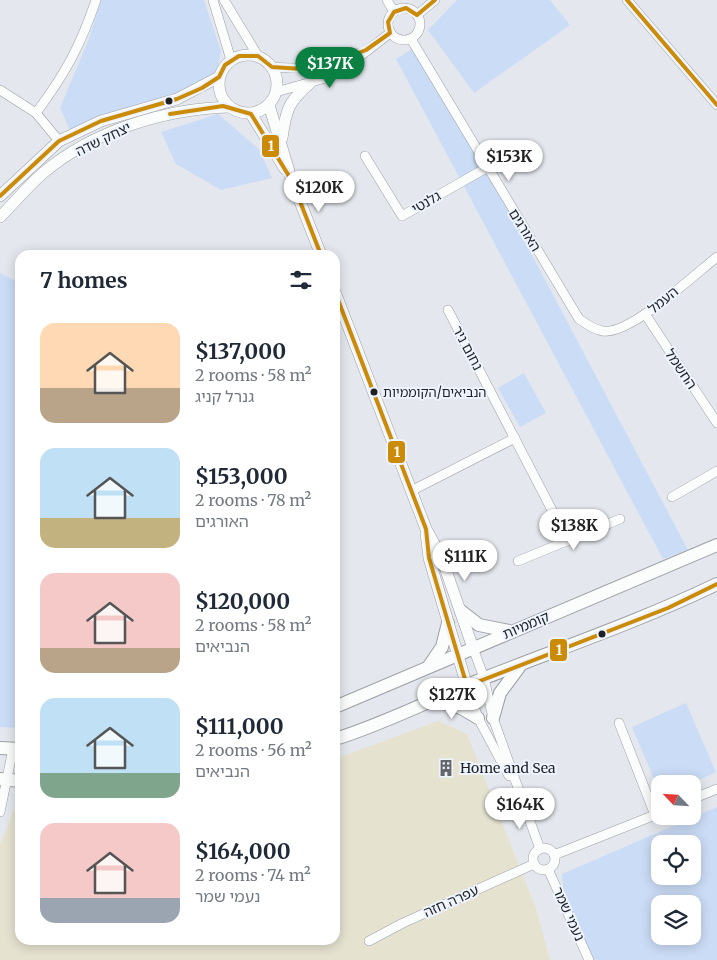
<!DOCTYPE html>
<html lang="en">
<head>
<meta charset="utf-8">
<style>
	:root { --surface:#fff; --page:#f6f6f7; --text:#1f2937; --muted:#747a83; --accent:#0b8043 }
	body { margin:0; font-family:Merriweather,"Noto Sans Hebrew",serif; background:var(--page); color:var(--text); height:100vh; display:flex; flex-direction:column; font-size:19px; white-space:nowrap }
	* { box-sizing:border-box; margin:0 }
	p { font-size:16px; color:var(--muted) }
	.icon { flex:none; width:28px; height:28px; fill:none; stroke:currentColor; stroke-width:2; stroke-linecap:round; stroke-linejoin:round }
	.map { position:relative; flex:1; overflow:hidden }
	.panel { position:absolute; left:15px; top:250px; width:325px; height:695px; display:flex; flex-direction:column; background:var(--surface); border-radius:15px; box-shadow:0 2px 12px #0003 }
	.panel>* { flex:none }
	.needle { width:32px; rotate:295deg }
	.buttons { position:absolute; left:651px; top:775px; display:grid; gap:10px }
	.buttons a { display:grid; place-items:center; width:50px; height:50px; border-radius:10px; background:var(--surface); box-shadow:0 2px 12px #0003; font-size:25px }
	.price { position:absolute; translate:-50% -42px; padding:0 11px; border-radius:18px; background:#fff; color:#222; font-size:16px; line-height:32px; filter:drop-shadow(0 1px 2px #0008) }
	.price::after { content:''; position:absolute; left:50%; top:30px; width:15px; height:11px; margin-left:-8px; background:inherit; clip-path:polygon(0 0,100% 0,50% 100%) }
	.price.active { background:var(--accent); color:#fff }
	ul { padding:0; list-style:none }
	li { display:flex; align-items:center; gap:15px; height:125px; padding:0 25px }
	li span { display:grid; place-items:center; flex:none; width:140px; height:100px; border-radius:15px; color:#555 }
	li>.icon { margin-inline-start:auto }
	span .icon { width:60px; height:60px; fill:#fffc; stroke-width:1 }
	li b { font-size:21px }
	h2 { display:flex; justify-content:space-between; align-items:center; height:60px; padding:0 25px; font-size:21px }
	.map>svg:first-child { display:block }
	.green { fill:#cbdcf6; fill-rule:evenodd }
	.sand { fill:#e6e2d0 }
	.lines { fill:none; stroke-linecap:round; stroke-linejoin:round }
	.minor-casing { stroke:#9c9fa4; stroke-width:10 }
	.tertiary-casing { stroke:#9c9fa4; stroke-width:12 }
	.secondary-casing { stroke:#9c9fa4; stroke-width:14 }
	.minor { stroke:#fbfcfc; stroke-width:9 }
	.tertiary { stroke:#fbfcfc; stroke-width:11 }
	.secondary { stroke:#fbfcfc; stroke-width:12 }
	.bus-1-casing { stroke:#eef4fd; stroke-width:8 }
	.bus-1 { stroke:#cc8b07; stroke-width:4 }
	.bus-dot { fill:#1e2024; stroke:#eef4fd; stroke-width:2 }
	.labels { text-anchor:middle; stroke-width:4; stroke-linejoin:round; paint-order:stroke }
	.bus-label { font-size:13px; fill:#1e2024; stroke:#eef4fd; text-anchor:start }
	.street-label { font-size:14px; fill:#1e2024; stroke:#eef4fd }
	.poi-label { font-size:14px; fill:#1e2024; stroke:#eef4fd; text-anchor:start }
	.line-badge { stroke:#eef4fd; stroke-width:2 }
	.badge-label { font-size:14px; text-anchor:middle; font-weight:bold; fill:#fff }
</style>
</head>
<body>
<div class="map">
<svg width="717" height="960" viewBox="0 0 717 960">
	<rect width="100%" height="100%" fill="#e4e8ee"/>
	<!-- green -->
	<g class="green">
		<path d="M101 0H204L221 51 218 67 212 76 192 89 70 130 60 108 88 41Z"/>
		<path d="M457 0H550L570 25 474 93 428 30Z"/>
		<path d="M418 45 486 168 688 550 663 559 396 59Z"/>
		<path d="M218 114 259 149 272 178 221 190 176 164 161 132Z"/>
		<path d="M0 273 20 283V728L0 727Z"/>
		<path d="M524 373 546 413 520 427 498 388Z"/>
		<path d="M686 703 716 772 690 784H660V793L632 727Z"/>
		<path d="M717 807V960H593L563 890 562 874ZM660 844H692V876H660ZM660 904H692V936H660Z"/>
	</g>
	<!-- sand -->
	<path class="sand" d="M438 721 467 734 536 908 550 960H0V845L19 797 20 940H335V759Z"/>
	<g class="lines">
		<!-- minor casing -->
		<g class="minor-casing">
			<g id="minor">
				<path d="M213 0 231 60"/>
				<path d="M224 0 258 56"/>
				<path d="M387 0 394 12"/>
				<path d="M627 0 717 105"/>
				<circle cx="404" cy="24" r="16"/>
				<path d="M417 15 435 0"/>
				<path d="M411 39 579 319C586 324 595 330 603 331 629 336 695 274 717 257"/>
				<path d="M272 67C308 70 325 67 359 53"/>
				<path d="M0 90 36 113 59 141"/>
				<path d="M276 92 329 77 345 68 390 33"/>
				<path d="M36 113C65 74 80 47 96 0"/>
				<path d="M365 156 402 216 486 168"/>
				<path d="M448 310 568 541"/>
				<path d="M645 314 717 423"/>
				<path d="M411 491 515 438"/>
				<path d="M672 497 717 471"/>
				<path d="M518 561 620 519"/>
				<path d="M473 648 484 678 493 718 540 849"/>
				<path d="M467 686 478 718 509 776"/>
				<path d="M619 723 655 815"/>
				<path d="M692 799 717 789"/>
				<path d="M0 812 13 749"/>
				<circle cx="544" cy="859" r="11"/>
				<path d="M554 855 660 813"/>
				<path d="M548 869 589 960"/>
				<path d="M369 941 403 923 534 864"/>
			</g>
		</g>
		<!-- tertiary casing -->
		<g class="tertiary-casing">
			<g id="tertiary">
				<circle cx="248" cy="84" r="29"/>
				<path d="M269 105 292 181 321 255"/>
				<path d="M251 114 285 169"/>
				<path d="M282 138C286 110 288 102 310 83"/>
				<path d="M0 196 59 141 101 121 177 99 219 77"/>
				<path d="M0 217C14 203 28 186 43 173 93 131 164 109 229 107"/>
				<path d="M335 292 426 529 441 556 473 648"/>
				<path d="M426 533 429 558 467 686"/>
			</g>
		</g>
		<!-- secondary casing -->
		<g class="secondary-casing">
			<g id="secondary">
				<path d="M461 611 479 625 509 631"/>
				<path d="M429 666 442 647 448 623"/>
				<path d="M433 700 461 708 478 718"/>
				<path d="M335 707 717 545"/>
				<path d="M493 718 500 693 520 666"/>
				<path d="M335 739C387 723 436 697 487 677 564 647 642 620 717 584"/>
				<path d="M0 748 20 749"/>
				<path d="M0 779 20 781"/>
			</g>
		</g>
		<!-- minor -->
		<use href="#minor" class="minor"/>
		<!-- tertiary -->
		<use href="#tertiary" class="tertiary"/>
		<!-- secondary -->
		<use href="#secondary" class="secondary"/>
		<!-- bus-1 casing -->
		<g class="bus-1-casing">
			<g id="bus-1">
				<path d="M627 0 717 105"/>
				<path d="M170 114 223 106 251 114 292 181 321 255"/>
				<path d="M0 196 59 141 101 121 177 99 202 88 219 77 225 65 239 56H258L272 67 302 69 321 67 366 50 390 33 388 22 394 12 406 8 417 15 435 0"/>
				<path d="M335 292 426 529 429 558 467 686 668 608 717 584"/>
			</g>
		</g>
		<!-- bus-1 -->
		<use href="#bus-1" class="bus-1"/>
	</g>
	<!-- icons -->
	<defs>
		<g id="building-bare" transform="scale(1.35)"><path d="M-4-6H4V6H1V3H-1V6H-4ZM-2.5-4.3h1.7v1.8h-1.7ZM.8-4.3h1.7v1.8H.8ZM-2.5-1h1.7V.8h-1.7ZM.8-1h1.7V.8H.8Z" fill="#63666b" stroke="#eef4fd" stroke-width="2.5" paint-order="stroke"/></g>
	</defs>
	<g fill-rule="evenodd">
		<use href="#building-bare" x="446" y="768"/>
	</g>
	<!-- markers -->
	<g class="bus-dot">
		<circle cx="169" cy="101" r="4.5"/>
		<circle cx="374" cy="392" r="4.5"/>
		<circle cx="602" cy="634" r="4.5"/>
	</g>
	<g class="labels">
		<!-- bus labels -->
		<g class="bus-label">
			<text x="383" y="397">הנביאים/הקוממיות</text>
		</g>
		<!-- street labels -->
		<g class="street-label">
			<text transform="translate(103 139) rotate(-26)" y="5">יצחק שדה</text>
			<text transform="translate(426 202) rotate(-30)" y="5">גלנטי</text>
			<text transform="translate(525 230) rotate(58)" y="5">האורגים</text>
			<text transform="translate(663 300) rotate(-39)" y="5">העמל</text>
			<text transform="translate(468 348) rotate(62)" y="5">נחום ניר</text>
			<text transform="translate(681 369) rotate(56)" y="5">החשמל</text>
			<text transform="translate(526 625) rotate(-23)" y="5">קוממיות</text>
			<text transform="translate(451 901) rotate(-24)" y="5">עפרה חזה</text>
			<text transform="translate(569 914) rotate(66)" y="5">נעמי שמר</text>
		</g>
		<!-- poi labels -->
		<g class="poi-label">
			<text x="460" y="773">Home and Sea</text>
		</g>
	</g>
	<g class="line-badge">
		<rect x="261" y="134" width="19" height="24" rx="5" fill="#cc8b07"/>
		<rect x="387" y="440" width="19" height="24" rx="5" fill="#cc8b07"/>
		<rect x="549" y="638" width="19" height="24" rx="5" fill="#cc8b07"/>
	</g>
	<g class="badge-label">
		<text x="271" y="151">1</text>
		<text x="397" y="457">1</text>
		<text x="559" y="655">1</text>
	</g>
</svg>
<div class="buttons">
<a><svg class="needle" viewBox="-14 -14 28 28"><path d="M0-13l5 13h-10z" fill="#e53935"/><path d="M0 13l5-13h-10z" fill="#747a83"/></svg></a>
<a><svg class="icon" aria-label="locate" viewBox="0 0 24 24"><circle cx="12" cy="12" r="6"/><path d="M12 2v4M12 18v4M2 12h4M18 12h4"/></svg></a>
<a><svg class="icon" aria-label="layers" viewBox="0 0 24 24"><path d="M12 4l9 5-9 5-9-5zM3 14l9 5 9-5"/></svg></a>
</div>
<b class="price active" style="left:330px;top:89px">$137K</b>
<b class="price" style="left:509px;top:182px">$153K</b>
<b class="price" style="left:319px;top:213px">$120K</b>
<b class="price" style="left:574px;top:551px">$138K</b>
<b class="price" style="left:465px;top:582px">$111K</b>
<b class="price" style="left:452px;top:720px">$127K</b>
<b class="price" style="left:520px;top:830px">$164K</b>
<section class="panel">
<h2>7 homes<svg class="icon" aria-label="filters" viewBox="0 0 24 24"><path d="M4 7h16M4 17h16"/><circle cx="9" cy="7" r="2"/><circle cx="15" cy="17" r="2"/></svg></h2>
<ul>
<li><span style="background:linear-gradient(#ffd9b3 65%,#b9a48a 0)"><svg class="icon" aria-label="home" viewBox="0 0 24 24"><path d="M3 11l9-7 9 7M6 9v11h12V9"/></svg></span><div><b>$137,000</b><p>2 rooms · 58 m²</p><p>גנרל קניג</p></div></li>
<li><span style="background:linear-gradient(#bfe0f5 70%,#c2b280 0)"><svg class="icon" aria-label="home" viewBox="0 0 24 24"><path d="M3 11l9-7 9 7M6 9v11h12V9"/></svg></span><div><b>$153,000</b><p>2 rooms · 78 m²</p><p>האורגים</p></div></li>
<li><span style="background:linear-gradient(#f6c9c9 75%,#b9a48a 0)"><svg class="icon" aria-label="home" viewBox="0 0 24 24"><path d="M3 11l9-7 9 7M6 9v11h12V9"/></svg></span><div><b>$120,000</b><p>2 rooms · 58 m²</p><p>הנביאים</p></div></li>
<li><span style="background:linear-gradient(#bfe0f5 75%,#7fa58c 0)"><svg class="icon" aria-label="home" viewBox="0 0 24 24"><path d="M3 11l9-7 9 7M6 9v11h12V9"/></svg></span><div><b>$111,000</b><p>2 rooms · 56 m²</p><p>הנביאים</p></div></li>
<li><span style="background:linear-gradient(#f6c9c9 75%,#9aa5b1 0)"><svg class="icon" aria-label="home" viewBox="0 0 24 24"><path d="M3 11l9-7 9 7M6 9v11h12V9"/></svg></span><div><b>$164,000</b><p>2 rooms · 74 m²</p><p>נעמי שמר</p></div></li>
</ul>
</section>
</div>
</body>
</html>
